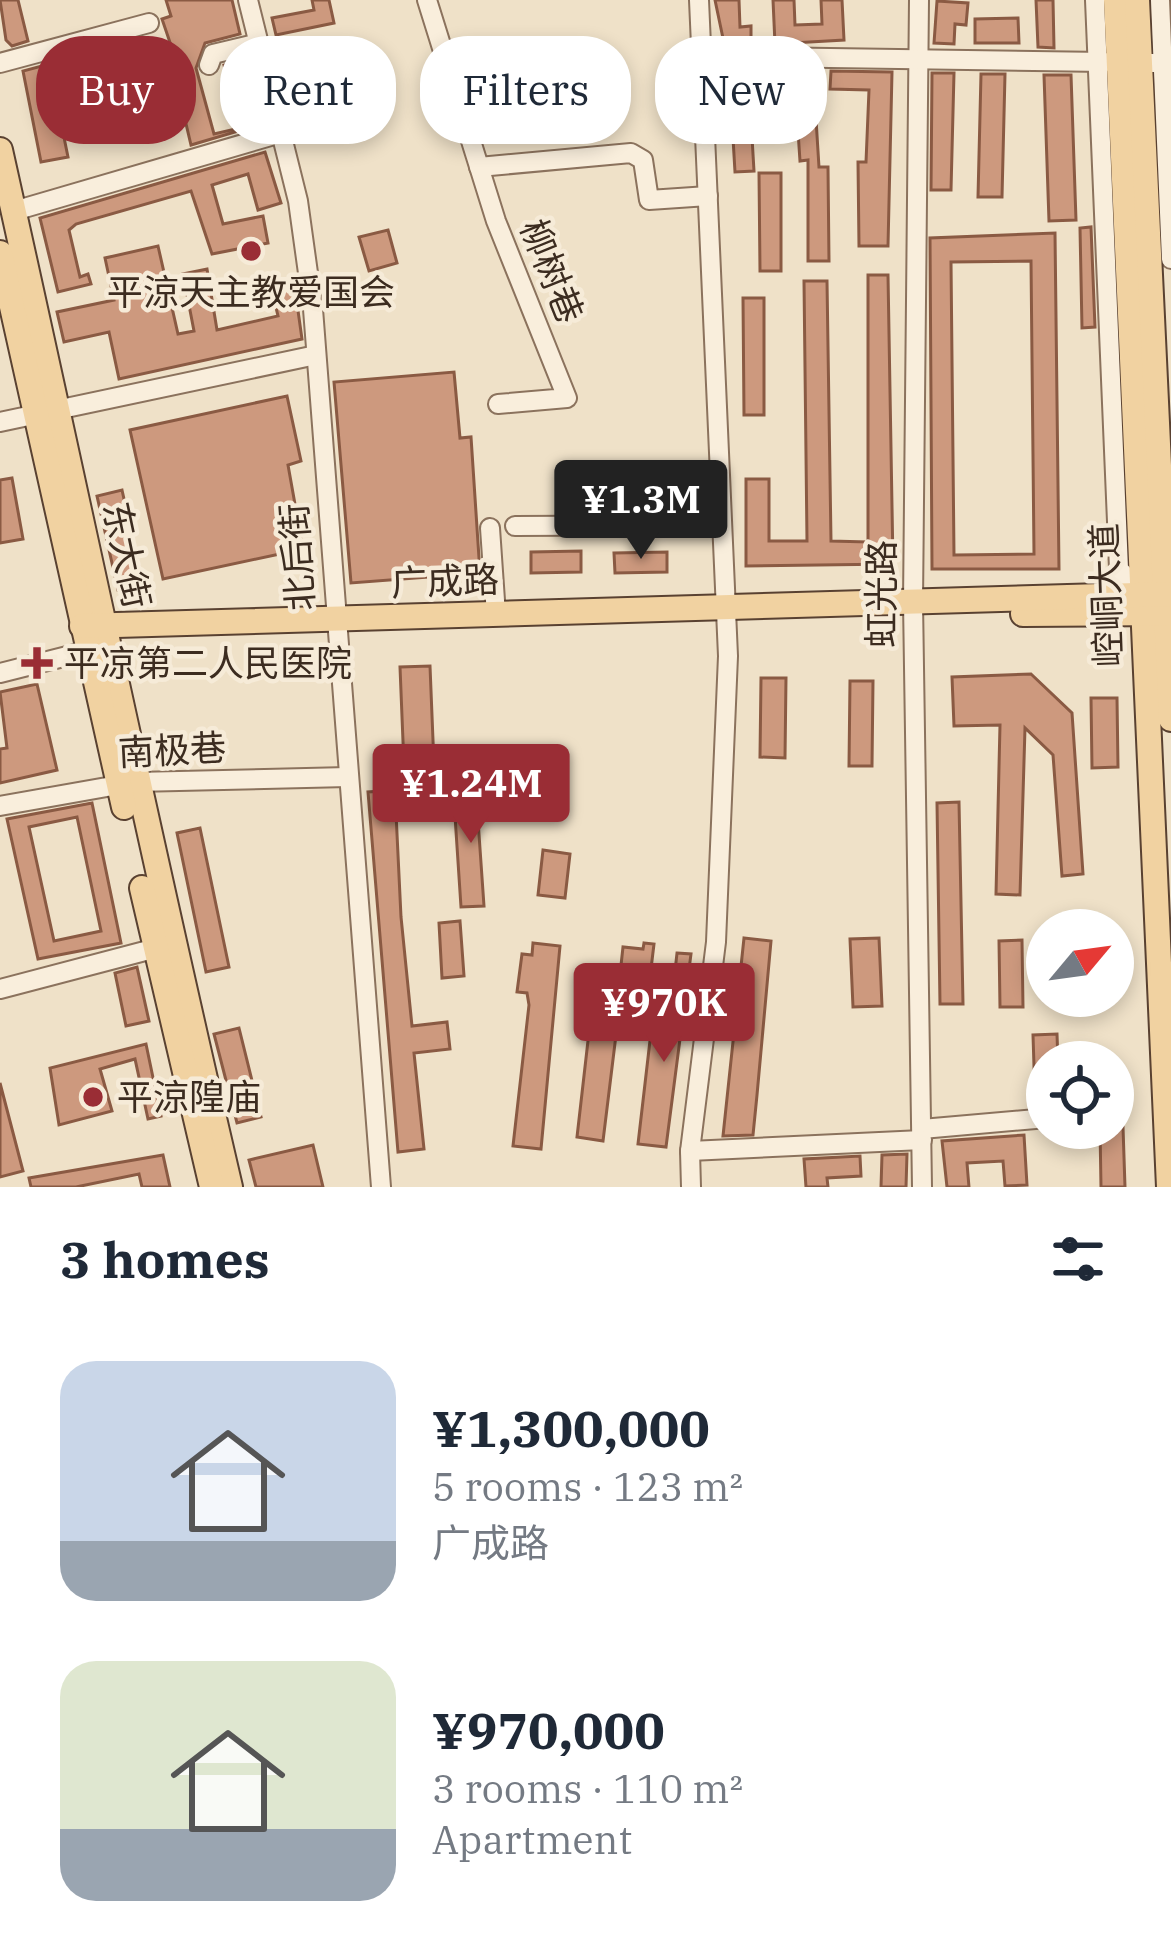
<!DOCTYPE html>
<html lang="en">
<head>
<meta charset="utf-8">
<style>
	:root { --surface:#fff; --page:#f6f6f7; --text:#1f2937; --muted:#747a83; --accent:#9a2d35 }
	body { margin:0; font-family:"IBM Plex Serif","Noto Sans SC",serif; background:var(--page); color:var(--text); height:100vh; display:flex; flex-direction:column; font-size:45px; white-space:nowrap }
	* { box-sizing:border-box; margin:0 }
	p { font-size:39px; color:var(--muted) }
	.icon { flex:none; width:66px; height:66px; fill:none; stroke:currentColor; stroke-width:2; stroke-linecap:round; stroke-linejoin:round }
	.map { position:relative; height:1187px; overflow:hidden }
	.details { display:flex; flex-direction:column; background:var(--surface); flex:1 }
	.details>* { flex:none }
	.banner { position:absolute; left:36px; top:36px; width:1101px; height:108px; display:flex; gap:24px }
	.needle { width:78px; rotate:61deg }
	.tools { position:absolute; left:1026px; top:909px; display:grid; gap:24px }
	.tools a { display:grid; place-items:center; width:108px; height:108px; border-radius:50%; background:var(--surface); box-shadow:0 6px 18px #0003; font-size:60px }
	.price { position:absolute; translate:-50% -102px; padding:0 27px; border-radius:12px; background:var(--accent); color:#fff; font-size:39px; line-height:78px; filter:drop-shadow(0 3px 6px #0008) }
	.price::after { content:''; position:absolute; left:50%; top:72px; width:36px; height:27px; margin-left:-18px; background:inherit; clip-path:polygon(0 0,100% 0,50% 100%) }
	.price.selected { background:#222; color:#fff }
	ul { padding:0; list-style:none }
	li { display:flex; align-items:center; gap:36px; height:300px; padding:0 60px }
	li span { display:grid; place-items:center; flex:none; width:336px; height:240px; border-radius:36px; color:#555 }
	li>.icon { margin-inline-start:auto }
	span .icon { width:144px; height:144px; fill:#fffc; stroke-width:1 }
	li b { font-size:51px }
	h2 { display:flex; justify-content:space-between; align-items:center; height:144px; padding:0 60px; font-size:51px }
	.tag { padding:0 42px; border-radius:48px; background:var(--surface); box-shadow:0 6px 18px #0003; font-size:42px; line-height:108px }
	.tag.selected { background:var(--accent); color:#fff }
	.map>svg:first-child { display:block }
	.building { fill:#cd997e; stroke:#8a5a43; stroke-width:3; fill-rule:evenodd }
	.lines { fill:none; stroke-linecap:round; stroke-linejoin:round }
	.minor-casing { stroke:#8b725d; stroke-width:22 }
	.major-casing { stroke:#594131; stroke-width:28 }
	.minor { stroke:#f9eedc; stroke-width:18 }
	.major { stroke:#f1d2a1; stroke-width:24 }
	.poi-dot { fill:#9a2d35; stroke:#f6ebd8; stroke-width:4.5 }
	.labels { text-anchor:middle; stroke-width:9; stroke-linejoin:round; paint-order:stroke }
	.street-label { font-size:36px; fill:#3c2c20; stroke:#f6ebd8 }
	.poi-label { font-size:36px; fill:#3c2c20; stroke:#f6ebd8; text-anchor:start }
</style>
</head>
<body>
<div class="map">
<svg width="1171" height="1187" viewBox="0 0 1171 1187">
	<rect width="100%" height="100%" fill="#efe1c8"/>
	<!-- building -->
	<g class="building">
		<path d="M0 0H18L28 41 12 46 6 40Z"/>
		<path d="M166 0H232L240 34 205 43 196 68 214 134 240 128 224 65 246 60 262 124 191 145 172 64 177 63 162 19 171 16Z"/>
		<path d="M312 0H329L334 23 276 35 272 18 314 10Z"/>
		<path d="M715 0H739L740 27 751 26V43H724Z"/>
		<path d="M773 0H794L795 25 822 24 821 0H842L844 40 775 44Z"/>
		<path d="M1036 0H1053L1054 48 1038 47Z"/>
		<path d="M937 1 968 3 966 25 955 24 954 44 934 43Z"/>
		<path d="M1018 18 1019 43H975V19Z"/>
		<path d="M340 50 352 102 293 115 280 63Z"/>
		<path d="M95 51 107 100 81 106 70 58Z"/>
		<path d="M49 64 68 157 41 162 23 71Z"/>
		<path d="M729 70H748L754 171 735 172Z"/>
		<path d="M794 71H813L819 167H828L829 261H808V160L800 161Z"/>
		<path d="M831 71 892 72 888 246H859L858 162H866L869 90 830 89Z"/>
		<path d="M932 73H954L951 190H931Z"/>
		<path d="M981 74H1005L1002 197H978Z"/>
		<path d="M1044 75H1071L1076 220 1049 221Z"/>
		<path d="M265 152 281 203 258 210 248 174 212 185 223 224 263 216 268 243 212 254 191 191 76 224 69 230 80 277 88 274 91 284 58 292 40 218Z"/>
		<path d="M759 173H781V271H760Z"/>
		<path d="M1091 227 1095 327 1082 328 1080 228Z"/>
		<path d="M388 230 397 263 369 271 359 237Z"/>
		<path d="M1055 233 1059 569H932L930 238ZM1031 261 1034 554 954 555 951 262Z"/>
		<path d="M158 246 178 334 194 331 183 274 207 269 217 330 278 316 271 287 294 282 302 339 119 379 109 332 64 342 57 312 114 300 105 258Z"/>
		<path d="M868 275H888L893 564 746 566V479H769V541H807L804 281H827L831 541 868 542Z"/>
		<path d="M743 298H764V415H744Z"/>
		<path d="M454 372 460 438 471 437 480 573 351 583 334 382Z"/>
		<path d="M287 396 301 461 288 465 303 549 163 579 130 430Z"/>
		<path d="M12 478 23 539 0 543V480Z"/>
		<path d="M122 490 143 585 118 590 97 496Z"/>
		<path d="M581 551V572L531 573V552Z"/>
		<path d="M667 552V572L615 573 614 553Z"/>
		<path d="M430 666 434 765 404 766 400 667Z"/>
		<path d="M1031 674 1072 713 1083 874 1062 876 1053 755 1025 728 1020 895 996 894 1000 725 954 726 952 677Z"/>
		<path d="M761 678H786L785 758 760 757Z"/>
		<path d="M850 681H873L872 766H849Z"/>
		<path d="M37 684 57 770 0 783V749L7 748 0 692Z"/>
		<path d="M1091 698H1117L1118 767 1092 768Z"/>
		<path d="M427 788 429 811 396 813 401 917 412 1026 447 1022 450 1049 414 1053 424 1149 398 1152 368 792Z"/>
		<path d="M490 791 492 819 478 820 484 906 461 907 455 816H461L459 793Z"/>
		<path d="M959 802 963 1004H940L937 803Z"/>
		<path d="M92 803 121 943 38 959 7 819ZM77 817 101 931 54 941 29 827Z"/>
		<path d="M200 828 229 967 206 972 177 833Z"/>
		<path d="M543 850 570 854 565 898 538 895Z"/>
		<path d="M460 921 464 976 442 978 439 923Z"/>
		<path d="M744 938 771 941 757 1095 753 1135 723 1136Z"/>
		<path d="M879 938 882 1006 853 1007 850 939Z"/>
		<path d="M1022 940 1023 1007H1000L999 941Z"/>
		<path d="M533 943 560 946 541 1149 513 1146 529 1005 527 993 517 992 522 954 532 955Z"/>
		<path d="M644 943 654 944 646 1010 617 1002 623 947 643 949Z"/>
		<path d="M677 953 691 954 666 1147 638 1144 651 1032 668 1034Z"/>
		<path d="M137 967 149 1021 126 1026 115 973Z"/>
		<path d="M239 1028 261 1117 237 1123 214 1034Z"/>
		<path d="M589 1032 616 1035 603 1141 577 1137Z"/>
		<path d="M1057 1034 1058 1062H1047V1098H1035L1033 1035Z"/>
		<path d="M146 1044 161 1116 148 1119 135 1059 100 1069 112 1111 59 1125 50 1068Z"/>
		<path d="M0 1083 23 1171 0 1177Z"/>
		<path d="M1123 1127 1125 1187H1101L1100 1128Z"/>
		<path d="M1024 1135 1027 1185 1005 1186 1003 1161 967 1163 969 1187H947L942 1141Z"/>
		<path d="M313 1145 323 1187H256L249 1160Z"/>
		<path d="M907 1154 906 1187H881L882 1155Z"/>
		<path d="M163 1155 170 1187H142L139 1174 76 1187H31L29 1178Z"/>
		<path d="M860 1156 861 1176 827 1178 828 1187H806L804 1159Z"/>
	</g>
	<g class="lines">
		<!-- minor casing -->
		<g class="minor-casing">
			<g id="minor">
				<path d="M248 0 298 201 313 309 381 1187"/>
				<path d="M427 0 496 221 567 398 498 404"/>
				<path d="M919 0 913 602 922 1187"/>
				<path d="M1095 0 1119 569 1142 594"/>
				<path d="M1160 0 1171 259"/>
				<path d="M702 56 1105 62"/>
				<path d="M0 63 149 23"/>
				<path d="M1132 63H1171"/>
				<path d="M209 65 213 54 259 43"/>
				<path d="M479 167 631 153 643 160 649 200 708 196"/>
				<path d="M14 211 281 133"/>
				<path d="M0 422 316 355"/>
				<path d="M515 526 722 525"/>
				<path d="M490 528 496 615"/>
				<path d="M0 673 87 651"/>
				<path d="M0 806 135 782 348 777"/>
				<path d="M0 989 164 946"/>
				<path d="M922 1129 1047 1118"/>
				<path d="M690 1151 922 1140"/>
				<path d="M691 1187 690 1151 716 942 728 656 699 0"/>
			</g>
		</g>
		<!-- major casing -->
		<g class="major-casing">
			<g id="major">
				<path d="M1116 0 1169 1187"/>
				<path d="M1137 0 1171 719"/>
				<path d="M0 150C77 495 149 842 230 1187"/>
				<path d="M0 253 124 807"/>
				<path d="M1023 614 1171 613"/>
				<path d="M82 626 1171 594"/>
				<path d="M142 888 212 1187"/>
			</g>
		</g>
		<!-- minor -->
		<use href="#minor" class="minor"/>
		<!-- major -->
		<use href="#major" class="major"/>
	</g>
	<!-- markers -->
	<g class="poi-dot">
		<circle cx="251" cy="251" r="12"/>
		<path d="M31 645h12v12h12v12h-12v12h-12v-12h-12v-12h12z"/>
		<circle cx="93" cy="1097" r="12"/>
	</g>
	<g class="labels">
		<!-- street labels -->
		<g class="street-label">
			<text transform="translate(552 271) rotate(68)" y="13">柳树巷</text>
			<text transform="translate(127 555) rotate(78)" y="13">东大街</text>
			<text transform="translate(297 557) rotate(-94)" y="13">北后街</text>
			<text transform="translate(445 581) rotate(-2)" y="13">广成路</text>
			<text transform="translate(881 594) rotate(-90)" y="13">虹光路</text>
			<text transform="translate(1106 595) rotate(-92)" y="13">崆峒大道</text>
			<text transform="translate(172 750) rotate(-3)" y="13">南极巷</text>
		</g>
		<!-- poi labels -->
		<g class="poi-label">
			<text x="251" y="305" text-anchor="middle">平涼天主教爱国会</text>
			<text x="64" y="676">平凉第二人民医院</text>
			<text x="117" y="1110">平涼隍庙</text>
		</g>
	</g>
</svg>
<div class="tools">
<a><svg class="needle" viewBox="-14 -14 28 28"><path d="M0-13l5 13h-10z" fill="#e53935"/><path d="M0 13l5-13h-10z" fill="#747a83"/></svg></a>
<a><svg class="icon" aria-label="locate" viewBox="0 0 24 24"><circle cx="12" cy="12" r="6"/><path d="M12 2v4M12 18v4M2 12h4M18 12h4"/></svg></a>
</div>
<b class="price selected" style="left:641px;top:562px">¥1.3M</b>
<b class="price" style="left:471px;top:846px">¥1.24M</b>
<b class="price" style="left:664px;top:1065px">¥970K</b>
<div class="banner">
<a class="tag selected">Buy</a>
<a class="tag">Rent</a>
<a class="tag">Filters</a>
<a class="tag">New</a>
</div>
</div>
<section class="details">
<h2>3 homes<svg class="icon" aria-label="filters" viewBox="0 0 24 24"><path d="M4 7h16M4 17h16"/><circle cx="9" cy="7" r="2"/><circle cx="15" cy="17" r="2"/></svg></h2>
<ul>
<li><span style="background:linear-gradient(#c9d6e8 75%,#9aa5b1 0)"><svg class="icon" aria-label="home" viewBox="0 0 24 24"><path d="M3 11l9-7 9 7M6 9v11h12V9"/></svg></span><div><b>¥1,300,000</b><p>5 rooms · 123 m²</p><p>广成路</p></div></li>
<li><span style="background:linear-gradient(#dfe7d0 70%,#9aa5b1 0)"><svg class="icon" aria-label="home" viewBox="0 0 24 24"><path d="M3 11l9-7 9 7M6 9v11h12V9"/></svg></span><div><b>¥970,000</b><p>3 rooms · 110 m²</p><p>Apartment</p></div></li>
</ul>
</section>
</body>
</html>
